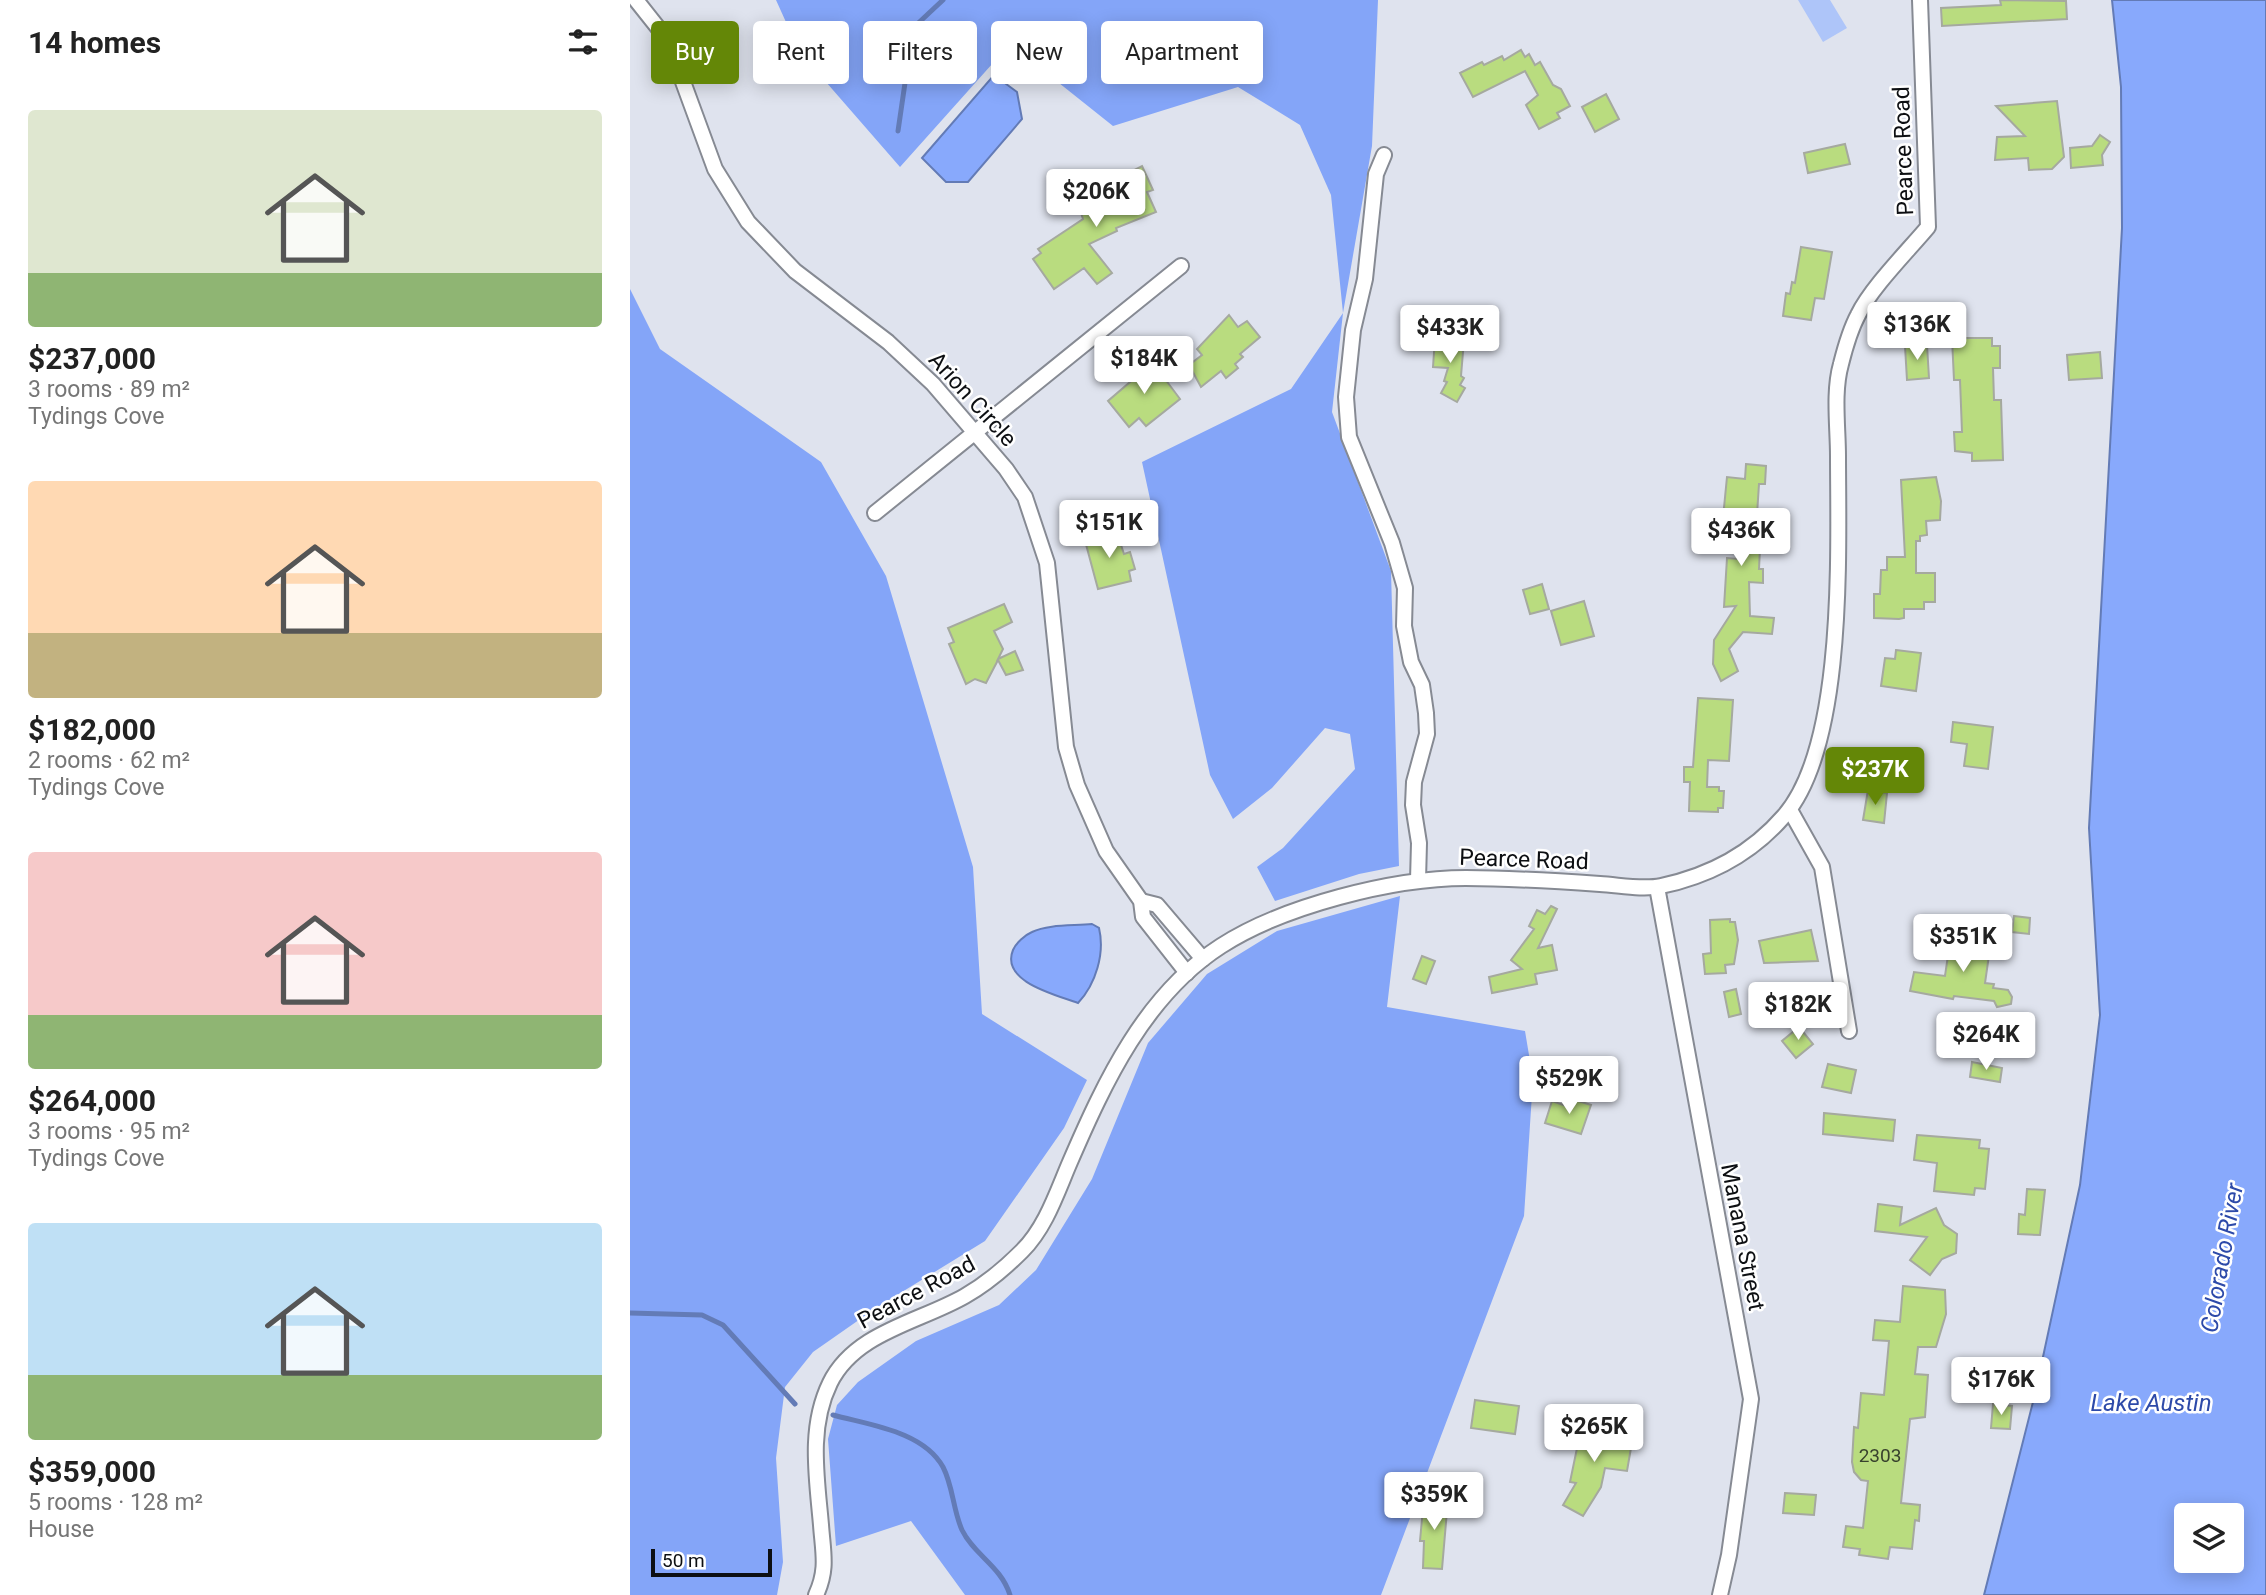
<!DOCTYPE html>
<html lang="en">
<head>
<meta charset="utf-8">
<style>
	:root { --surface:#fff; --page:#f2f2f2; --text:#222; --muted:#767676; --accent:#648707 }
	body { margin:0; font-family:Roboto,sans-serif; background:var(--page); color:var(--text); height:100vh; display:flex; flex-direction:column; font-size:26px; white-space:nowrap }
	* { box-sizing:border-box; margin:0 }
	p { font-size:23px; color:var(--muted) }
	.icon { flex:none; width:38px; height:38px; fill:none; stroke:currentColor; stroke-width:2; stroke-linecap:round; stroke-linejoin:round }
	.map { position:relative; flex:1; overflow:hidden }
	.details { display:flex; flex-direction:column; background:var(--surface); width:630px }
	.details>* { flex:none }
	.hud { position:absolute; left:21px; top:21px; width:665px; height:63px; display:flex; gap:14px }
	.tools { position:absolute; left:1544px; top:1503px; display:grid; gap:14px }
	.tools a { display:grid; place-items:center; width:70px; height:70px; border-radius:7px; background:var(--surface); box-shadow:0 4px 18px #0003; font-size:35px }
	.scale { position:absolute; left:21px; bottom:18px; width:121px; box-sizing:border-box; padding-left:7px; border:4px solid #0d0f12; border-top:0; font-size:19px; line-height:24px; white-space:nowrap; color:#0d0f12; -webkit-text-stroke:5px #fff; paint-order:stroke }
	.price { position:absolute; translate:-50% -60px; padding:0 16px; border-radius:7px; background:#fff; color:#222; font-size:23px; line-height:46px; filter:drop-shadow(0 2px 4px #0008) }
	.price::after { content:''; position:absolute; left:50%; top:42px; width:21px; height:16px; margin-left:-10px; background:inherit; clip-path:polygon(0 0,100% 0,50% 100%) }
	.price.current { background:var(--accent); color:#fff }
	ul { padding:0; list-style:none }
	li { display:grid; align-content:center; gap:14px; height:371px; padding:0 28px }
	li span { display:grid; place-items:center; height:217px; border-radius:7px; color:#555 }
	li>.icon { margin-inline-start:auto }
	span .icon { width:126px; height:126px; fill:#fffc; stroke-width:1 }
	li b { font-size:30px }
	h2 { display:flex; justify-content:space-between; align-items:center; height:84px; padding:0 28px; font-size:30px }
	.chip { padding:0 24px; border-radius:7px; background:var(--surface); box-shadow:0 4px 18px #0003; font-size:24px; line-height:63px }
	.chip.current { background:var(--accent); color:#fff }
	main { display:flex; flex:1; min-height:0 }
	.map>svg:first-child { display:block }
	.green { fill:#aec5f9 }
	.forest { fill:#84a5f8 }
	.water { fill:#88a9fc; stroke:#637bb6; stroke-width:2; fill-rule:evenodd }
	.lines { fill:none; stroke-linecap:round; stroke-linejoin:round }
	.stream { stroke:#637bb6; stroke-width:5 }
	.building { fill:#b9dc7f; stroke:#a5a99f; stroke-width:2 }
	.minor-casing { stroke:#868a93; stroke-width:18 }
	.minor { stroke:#fff; stroke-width:14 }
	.labels { text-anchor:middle; stroke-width:5; stroke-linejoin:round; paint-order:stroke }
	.number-label { font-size:19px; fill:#38422d }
	.street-label { font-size:23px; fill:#0d0f12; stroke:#fff }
	.water-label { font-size:24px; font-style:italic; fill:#2d4aa9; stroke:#fff }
</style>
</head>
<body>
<main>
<section class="details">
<h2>14 homes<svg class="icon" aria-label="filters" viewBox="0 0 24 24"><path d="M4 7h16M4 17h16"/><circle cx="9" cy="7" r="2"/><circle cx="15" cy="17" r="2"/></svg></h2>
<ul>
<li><span style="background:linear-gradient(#dfe7d0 75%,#8fb573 0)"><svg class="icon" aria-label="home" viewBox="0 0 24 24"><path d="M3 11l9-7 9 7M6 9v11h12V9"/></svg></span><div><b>$237,000</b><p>3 rooms · 89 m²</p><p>Tydings Cove</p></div></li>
<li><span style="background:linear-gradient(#ffd9b3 70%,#c2b280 0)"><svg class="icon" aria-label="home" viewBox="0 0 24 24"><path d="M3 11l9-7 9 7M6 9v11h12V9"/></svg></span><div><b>$182,000</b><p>2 rooms · 62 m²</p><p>Tydings Cove</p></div></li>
<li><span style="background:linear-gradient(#f6c9c9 75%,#8fb573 0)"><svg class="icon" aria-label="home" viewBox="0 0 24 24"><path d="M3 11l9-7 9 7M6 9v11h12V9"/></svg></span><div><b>$264,000</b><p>3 rooms · 95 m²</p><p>Tydings Cove</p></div></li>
<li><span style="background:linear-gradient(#bfe0f5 70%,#8fb573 0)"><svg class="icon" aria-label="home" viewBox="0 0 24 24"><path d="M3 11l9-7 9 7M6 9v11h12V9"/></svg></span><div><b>$359,000</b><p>5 rooms · 128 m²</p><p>House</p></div></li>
</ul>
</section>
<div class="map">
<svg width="1636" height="1595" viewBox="0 0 1636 1595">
	<rect width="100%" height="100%" fill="#dfe3ee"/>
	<!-- green -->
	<path class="green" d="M1168 0H1200L1217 28 1193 42Z"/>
	<!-- forest -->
	<g class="forest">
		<path d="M146 0H748L742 146 713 313 702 412 761 571 769 866 729 874 645 901 627 867 653 848 725 769 720 734 695 728 642 788 603 819 580 775 512 462 661 389 713 313 701 195 670 125 608 87 483 126 380 44 270 167 169 51Z"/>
		<path d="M0 289 30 349 191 462 256 576 343 867 352 1014 457 1080 434 1128 355 1241 246 1308 183 1352 155 1387 146 1458 153 1562 147 1595H0Z"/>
		<path d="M770 896 757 1007 895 1031 903 1079 894 1216 751 1595H335L281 1521 206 1546 198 1439 207 1405 228 1382 286 1341 369 1305 406 1270 462 1179 518 1043 577 974 647 931Z"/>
	</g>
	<!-- water -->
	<g class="water">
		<path d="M1482 0H1636V1595H1354L1405 1394 1450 1185 1470 1015 1459 828 1492 228 1491 87ZM1556 1516H1601V1561H1556Z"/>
		<path d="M364 75 387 92 392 119 338 182H316L292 158Z"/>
		<path d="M462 924 469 928C475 953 466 984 448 1003 427 995 370 982 383 950 386 943 395 935 402 932 418 924 444 926 462 924Z"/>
	</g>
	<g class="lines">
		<!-- stream -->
		<g class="stream">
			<path d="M268 131 283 28 313 0"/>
			<path d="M0 1313 72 1315 93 1325 165 1404"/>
			<path d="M203 1415C239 1425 293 1431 313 1467 323 1486 323 1510 332 1530 344 1555 371 1566 380 1595"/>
		</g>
	</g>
	<!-- building -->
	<g class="building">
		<path d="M1370 0 1436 1 1437 19 1312 26 1311 8 1371 5Z"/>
		<path d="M891 50 895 57 899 54 905 65 910 62 923 85 931 89 940 106 927 113 930 118 909 129 896 105 908 95 895 71 843 97 830 73 852 62 854 65 872 56 874 60Z"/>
		<path d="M976 94 989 119 965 132 952 107Z"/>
		<path d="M1427 101 1434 157 1422 169 1399 170 1398 158 1365 160 1367 137 1395 136 1366 106Z"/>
		<path d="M1470 135 1480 142 1472 155 1473 165 1441 168 1440 148 1462 146Z"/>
		<path d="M1215 144 1220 164 1178 173 1174 153Z"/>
		<path d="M512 166 523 190 517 192 526 212 486 228 487 231 459 244 482 273 467 284 454 268 424 289 403 259 411 253 408 249 453 219 451 213 458 209 454 201 469 192 467 189Z"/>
		<path d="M1171 247 1202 252 1194 299 1185 298 1181 320 1153 316 1156 293 1160 294 1162 282 1165 283Z"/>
		<path d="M599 315 608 327 617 321 630 337 610 354 613 357 605 364 608 368 596 378 591 371 571 387 559 365 572 355 567 349Z"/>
		<path d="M805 338 834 340 831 376 834 378 830 385 835 388 827 402 811 393 817 382 814 381 818 368 803 367Z"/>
		<path d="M1322 338H1362V346H1370V368H1363L1364 400H1371L1373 460 1342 461V453L1325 451 1324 432H1332L1330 380H1324Z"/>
		<path d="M1297 345 1299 378 1277 380 1275 346Z"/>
		<path d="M1470 352 1472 378 1439 380 1437 355Z"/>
		<path d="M520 359 550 399 516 426 509 418 499 427 478 401 507 376 504 372Z"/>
		<path d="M1116 464 1136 466 1135 484H1129L1125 545 1130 548 1129 569H1133V583L1119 582 1120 616 1144 618 1142 634 1113 632 1099 649 1108 671 1091 681 1083 664 1084 640 1106 606 1094 607 1097 558 1108 559V550L1125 530 1092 528 1097 477 1115 479Z"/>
		<path d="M1306 477 1311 501 1310 520 1296 521 1297 535 1290 536V541H1286V573H1305V602H1294V609H1274V618L1269 619 1244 618V594H1250L1251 570H1257V557H1275L1271 480Z"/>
		<path d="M480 530 481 535 487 533 494 554 500 552 505 569 499 571 501 581 468 589 454 537Z"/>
		<path d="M912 584 919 609 900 614 893 590Z"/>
		<path d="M954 601 964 636 931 645 921 611Z"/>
		<path d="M374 604 382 622 364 631 373 649 368 659 385 651 393 670 376 675 368 660 356 683 345 679 336 684 319 644 324 642 318 628Z"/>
		<path d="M1266 650 1291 653 1286 691 1251 686 1255 658 1265 659Z"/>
		<path d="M1068 698 1103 700 1099 761 1078 760 1077 787H1089V791H1094L1093 808H1088V812L1059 811 1060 782H1054V767H1063Z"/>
		<path d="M1323 722 1363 727 1358 769 1334 766 1337 744 1321 742Z"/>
		<path d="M1238 790 1257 793 1254 823 1233 820Z"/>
		<path d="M921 906 927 909 908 948 922 945 927 970 905 974 907 984 862 993 859 977 892 969 881 960 904 929 899 926 907 910 915 914Z"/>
		<path d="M1384 916 1400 918 1399 934 1382 932Z"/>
		<path d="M1100 919V922H1105L1108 940 1104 964 1095 965 1096 973 1075 974 1073 954 1081 953 1080 920Z"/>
		<path d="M1181 930 1188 961 1134 963 1129 941Z"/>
		<path d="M1321 935 1361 941 1355 983 1364 984 1363 988 1378 990 1382 997 1381 1004 1367 1007 1364 1001 1324 996 1323 999 1280 991 1284 972 1315 976Z"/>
		<path d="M792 956 805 961 796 984 783 979Z"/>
		<path d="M1106 989 1111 1014 1099 1017 1094 992Z"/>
		<path d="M1169 1027 1183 1044 1166 1058 1152 1041Z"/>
		<path d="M1342 1062 1372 1068 1370 1082 1340 1077Z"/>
		<path d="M1198 1064 1226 1070 1221 1093 1192 1087Z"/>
		<path d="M942 1099 961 1105 951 1134 915 1123 922 1101 939 1107Z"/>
		<path d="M1194 1113 1265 1120 1263 1141 1193 1134Z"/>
		<path d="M1287 1135 1350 1140 1349 1148 1359 1149 1355 1189 1345 1188 1344 1195 1304 1191 1307 1163 1284 1160Z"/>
		<path d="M1397 1189 1415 1190 1410 1235 1388 1234 1389 1214 1395 1215Z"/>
		<path d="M1248 1204 1272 1207 1270 1225 1306 1208 1314 1225 1327 1234 1326 1253 1312 1259 1300 1275 1280 1260 1297 1237 1245 1231Z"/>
		<path d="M1273 1286 1315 1290 1316 1314 1306 1347H1288L1285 1374 1298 1375 1295 1417 1280 1419 1271 1503 1290 1505 1289 1521 1285 1520 1282 1549 1260 1547 1258 1559 1229 1555 1230 1549 1213 1547 1216 1526 1233 1528 1238 1481 1231 1480 1224 1472 1222 1462 1224 1427 1228 1428 1231 1393 1254 1395 1259 1341 1243 1340 1245 1320 1270 1322Z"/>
		<path d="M845 1400 889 1406 885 1434 841 1428Z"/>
		<path d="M1363 1404 1382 1406 1380 1429 1361 1428Z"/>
		<path d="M979 1419 980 1445 1001 1448 997 1471 975 1468 971 1487 953 1516 933 1505 946 1483 940 1482 951 1429 957 1430 956 1421Z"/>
		<path d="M1155 1493 1186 1495 1184 1515 1153 1513Z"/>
		<path d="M794 1497 818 1499 812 1569 793 1568 794 1541H790Z"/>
	</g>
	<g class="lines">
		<!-- minor casing -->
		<g class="minor-casing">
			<g id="minor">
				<path d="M6 0 33 34 45 60 85 169 118 222 165 271 258 342 303 384 376 469 395 497 417 563 436 747 447 785 476 851 511 901 513 917 557 973"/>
				<path d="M754 155 746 174 735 279 723 330 716 397 719 437 762 543 775 588 774 626 781 662 792 685 796 713 797 734 784 782 783 805 789 843 788 880"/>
				<path d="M245 513 551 266"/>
				<path d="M1160 810 1192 867 1219 1031"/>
				<path d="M1027 887 1121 1399 1099 1555 1090 1595"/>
				<path d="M511 901 527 905 573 959"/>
				<path d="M186 1595C198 1569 193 1553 191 1525 187 1478 178 1428 200 1383 225 1332 290 1322 335 1296 356 1284 375 1268 392 1251 416 1227 427 1192 440 1162 475 1081 515 995 591 946 653 906 763 878 836 878 881 878 926 881 970 884 989 885 1012 890 1031 886 1079 876 1122 853 1154 816 1216 745 1208 548 1208 456 1208 427 1203 392 1211 364 1215 348 1220 330 1228 315 1241 288 1277 252 1298 227L1290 0"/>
			</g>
		</g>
		<!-- minor -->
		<use href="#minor" class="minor"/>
	</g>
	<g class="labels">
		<!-- number labels -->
		<g class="number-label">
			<text x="1250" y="1462">2303</text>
		</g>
		<!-- street labels -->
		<g class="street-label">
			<text transform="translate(1273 151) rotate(-92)" y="8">Pearce Road</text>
			<text transform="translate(343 399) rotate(48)" y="8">Arion Circle</text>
			<text transform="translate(894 859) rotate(2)" y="8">Pearce Road</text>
			<text transform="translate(1113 1237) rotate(79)" y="8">Manana Street</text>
			<text transform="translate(286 1292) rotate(-28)" y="8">Pearce Road</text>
		</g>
		<!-- water labels -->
		<g class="water-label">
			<text transform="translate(1592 1258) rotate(-80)" y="8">Colorado River</text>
			<text x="1521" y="1411">Lake Austin</text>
		</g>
	</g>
</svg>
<div class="tools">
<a><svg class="icon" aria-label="layers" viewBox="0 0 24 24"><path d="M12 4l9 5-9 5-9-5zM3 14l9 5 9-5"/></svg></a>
</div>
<div class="scale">50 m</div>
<b class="price" style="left:466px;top:229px">$206K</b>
<b class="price" style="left:1287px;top:362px">$136K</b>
<b class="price" style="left:820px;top:365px">$433K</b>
<b class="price" style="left:514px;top:396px">$184K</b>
<b class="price" style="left:479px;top:560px">$151K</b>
<b class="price" style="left:1111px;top:568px">$436K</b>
<b class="price current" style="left:1245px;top:807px">$237K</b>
<b class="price" style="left:1333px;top:974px">$351K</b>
<b class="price" style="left:1168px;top:1042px">$182K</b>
<b class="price" style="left:1356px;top:1072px">$264K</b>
<b class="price" style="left:939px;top:1116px">$529K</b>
<b class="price" style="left:1371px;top:1417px">$176K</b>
<b class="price" style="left:964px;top:1464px">$265K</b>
<b class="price" style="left:804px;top:1532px">$359K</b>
<div class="hud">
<a class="chip current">Buy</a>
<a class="chip">Rent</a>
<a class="chip">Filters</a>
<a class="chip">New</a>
<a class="chip">Apartment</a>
</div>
</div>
</main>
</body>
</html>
